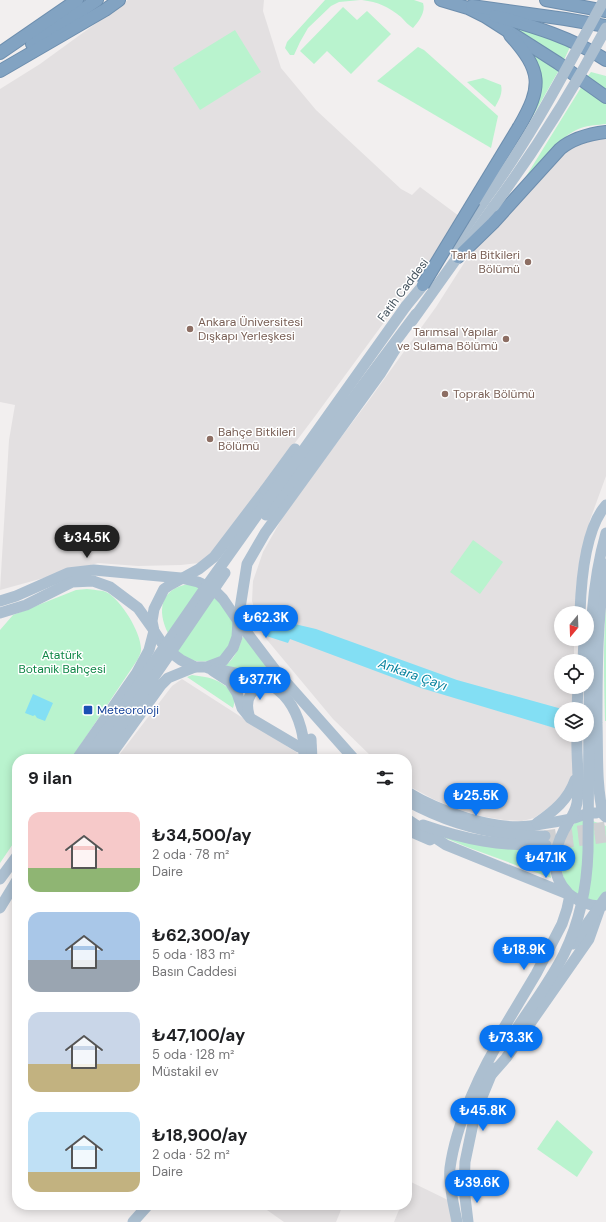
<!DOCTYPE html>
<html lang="tr">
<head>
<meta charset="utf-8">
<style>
	:root { --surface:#fff; --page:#f2f2f2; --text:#202124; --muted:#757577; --accent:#0975f2 }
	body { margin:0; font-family:"DM Sans",sans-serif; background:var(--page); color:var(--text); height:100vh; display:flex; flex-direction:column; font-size:15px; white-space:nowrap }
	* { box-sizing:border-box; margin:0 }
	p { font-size:13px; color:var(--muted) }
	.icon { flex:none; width:22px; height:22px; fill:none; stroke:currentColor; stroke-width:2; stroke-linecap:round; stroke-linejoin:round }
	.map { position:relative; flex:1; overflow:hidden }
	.drawer { position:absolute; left:12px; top:754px; width:400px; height:456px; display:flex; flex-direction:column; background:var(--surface); border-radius:16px; box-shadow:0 2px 10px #0003 }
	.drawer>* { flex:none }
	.needle { width:26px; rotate:199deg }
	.fabs { position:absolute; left:554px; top:606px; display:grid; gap:8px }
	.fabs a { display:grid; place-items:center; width:40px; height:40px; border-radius:50%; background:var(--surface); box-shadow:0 2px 10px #0003; font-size:20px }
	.price { position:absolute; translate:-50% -34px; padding:0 9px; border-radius:14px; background:var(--accent); color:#fff; font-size:13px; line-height:26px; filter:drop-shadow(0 1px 2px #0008) }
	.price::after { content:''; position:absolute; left:50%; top:24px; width:12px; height:9px; margin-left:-6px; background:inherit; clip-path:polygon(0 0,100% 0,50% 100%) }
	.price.selected { background:#222; color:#fff }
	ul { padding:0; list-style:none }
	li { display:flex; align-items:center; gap:12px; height:100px; padding:0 16px }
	li span { display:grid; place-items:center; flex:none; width:112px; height:80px; border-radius:12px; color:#555 }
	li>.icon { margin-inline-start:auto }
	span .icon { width:48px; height:48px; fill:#fffc; stroke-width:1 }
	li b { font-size:17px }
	h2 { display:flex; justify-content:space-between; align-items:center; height:48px; padding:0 16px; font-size:17px }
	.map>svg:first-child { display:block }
	.education { fill:#e3e0e1 }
	.green { fill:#b9f3ce }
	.water { fill:#83dff4 }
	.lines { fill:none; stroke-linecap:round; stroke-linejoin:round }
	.major-tunnel { stroke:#cfd0d2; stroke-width:11; stroke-dasharray:11 5.5; stroke-linecap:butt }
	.highway-casing { stroke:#6d8eae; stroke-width:14 }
	.major { stroke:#acbfd0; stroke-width:11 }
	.highway { stroke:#82a3c2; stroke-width:12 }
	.highway-bridge-casing { stroke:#6d8eae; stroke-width:14; stroke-linecap:butt }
	.major-bridge { stroke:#acbfd0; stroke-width:11 }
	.highway-bridge { stroke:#82a3c2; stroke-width:12 }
	.education-dot { fill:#8d6e63; stroke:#fff; stroke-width:1.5 }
	.transit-dot { fill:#1a4fb4; stroke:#fff; stroke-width:1.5 }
	.labels { text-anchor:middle; stroke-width:3; stroke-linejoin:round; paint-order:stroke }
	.education-label { font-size:12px; fill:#785e54; stroke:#fff; text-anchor:start }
	.street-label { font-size:12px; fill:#45535e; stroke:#fff }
	.park-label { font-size:12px; fill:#0f8747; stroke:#fff }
	.transit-label { font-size:12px; fill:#164399; stroke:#fff; text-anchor:start }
	.water-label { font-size:13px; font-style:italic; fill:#03819d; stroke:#fff }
</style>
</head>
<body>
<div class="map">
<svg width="606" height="1222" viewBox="0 0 606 1222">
	<rect width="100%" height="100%" fill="#f2efef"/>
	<!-- education -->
	<g class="education">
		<path d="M128 0H264L263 11 281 68 316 110 401 189 412 195 420 187 459 216 432 257 313 419 211 554 199 563 181 565 138 566 98 563 0 590 9 440 15 405 0 402V89L40 64Z"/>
		<path d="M606 138V476L590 520 578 574 575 613H561V639H574V661H561V687H574L573 709H561V735H573L574 768 571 782 558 801 534 818 522 821 504 820 480 816 451 807 433 799 407 785V759H374L333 719 263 635 252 601 253 581 263 552 289 506 367 403 436 307 466 260 563 150 582 141Z"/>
		<path d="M182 679 299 754V759H116L172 686Z"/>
		<path d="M411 1182 450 1201 453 1222H394L401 1205H407V1190Z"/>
		<path d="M270 1205H343L336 1222H284L267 1210Z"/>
	</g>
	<!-- green -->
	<g class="green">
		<path d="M325 0H360L339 2 331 6 308 28 300 42 294 55H290L285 48 287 42Z"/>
		<path d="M362 0H414L423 3C426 12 419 21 413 28 408 25 405 21 401 17 389 7 378 2 362 0Z"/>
		<path d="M343 7 357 20 367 11 391 34 351 74 327 51 314 64 300 51Z"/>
		<path d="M517 27 570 47 563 62 518 32 516 29Z"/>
		<path d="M235 30 261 72 200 110 173 68Z"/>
		<path d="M418 47 424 50 498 116 491 148 377 81Z"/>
		<path d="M533 53 559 70 525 130C539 99 548 87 533 53Z"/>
		<path d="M591 72 606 76V91L587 77Z"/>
		<path d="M483 78 501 85C503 93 499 100 495 107L467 82Z"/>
		<path d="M582 86 606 103V124C598 125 589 125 581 128 561 135 540 162 525 178Z"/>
		<path d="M473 540 503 562 480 594 450 572Z"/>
		<path d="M188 584C192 585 196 586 200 587 211 593 230 610 233 623 234 629 233 635 231 641 229 647 226 652 221 656 208 665 186 663 177 650 173 645 171 639 168 633 157 611 160 589 188 584Z"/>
		<path d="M87 589C93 590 101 590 106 592 121 599 142 634 141 650 141 653 139 656 138 659L71 759H17V838L0 863V630L13 615 76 590Z"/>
		<path d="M606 604V721H605C604 682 603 643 606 604Z"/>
		<path d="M243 636 276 678 275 679 256 672 225 666C235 658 239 648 243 636Z"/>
		<path d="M192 675C196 676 201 676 205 677 219 679 240 692 233 708L187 677Z"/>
		<path d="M590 820 606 826V900C597 902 590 900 582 897 580 896 576 895 574 893 556 878 559 847 570 830 572 827 574 823 578 821 581 820 586 820 590 820Z"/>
		<path d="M438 835 549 849V865L551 878 467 847Z"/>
		<path d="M557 1120 593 1152 577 1177 537 1149Z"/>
	</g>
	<!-- water -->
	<g class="water">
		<path d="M269 618 316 629 457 680 562 709H561V730L421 688 290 639 288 643 263 635Z"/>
		<path d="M33 694 53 703 45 721 37 718 35 715 33 716 25 713Z"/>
	</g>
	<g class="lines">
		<!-- major-tunnel -->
		<g class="major-tunnel">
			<path d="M545 836 606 827"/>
			<path d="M546 845 606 837"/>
		</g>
		<!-- highway casing -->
		<g class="highway-casing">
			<g id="highway">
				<path d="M441 0 468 8 486 17 558 63 606 97"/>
				<path d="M546 0 606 11"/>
				<path d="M472 6 565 19 606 26"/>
				<path d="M495 16C534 26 572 38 606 60"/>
				<path d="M510 35C542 71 543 86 519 127"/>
				<path d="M32 44 97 0"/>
				<path d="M0 53 77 0"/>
				<path d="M0 71 105 10 119 0"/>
				<path d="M458 257 493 223 560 149C573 138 589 134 606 132"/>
			</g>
		</g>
		<!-- major -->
		<g class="major">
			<path d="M452 247 484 201"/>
			<path d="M406 306 429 278"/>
			<path d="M412 321 494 206"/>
			<path d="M265 490 214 557 199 569 170 585 164 589 154 609 152 621 154 631 162 643 169 651 181 660 195 667H207L223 661 233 648 237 637 238 621 247 564 265 533 380 374 396 348"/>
			<path d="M606 564C597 617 597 669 597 723 598 753 596 784 603 814L606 817"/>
			<path d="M0 601 16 596 68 573 94 570 181 578 198 582 213 589 223 599 238 621 276 671 354 759"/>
			<path d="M0 613 26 605 72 582 93 581 110 587 138 608 153 629"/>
			<path d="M580 613C581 582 585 529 606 505"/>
			<path d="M583 661 584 639"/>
			<path d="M208 668C257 677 292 680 303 737"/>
			<path d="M213 671 230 682 237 693 242 708 250 718 299 747"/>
			<path d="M577 709 578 687"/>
			<path d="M249 715C244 697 252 688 270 683"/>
			<path d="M77 759 136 674 149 650 154 631"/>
			<path d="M108 759 161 685 168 678 195 667"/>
			<path d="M407 792C438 811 494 831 530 826 543 824 557 822 570 819 581 817 584 812 596 813"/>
			<path d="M407 801C451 825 495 837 545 836"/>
			<path d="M407 819 446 845 570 895C580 902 593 908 606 905"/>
			<path d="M537 823C554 811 568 800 575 780"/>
			<path d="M423 825C466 840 500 846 546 845"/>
			<path d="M407 830 430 840"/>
			<path d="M0 879 17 856"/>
			<path d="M568 893C550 875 553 851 564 830 569 821 575 814 577 803 580 781 576 757 577 735"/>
			<path d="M0 908 17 880"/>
			<path d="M499 1036 536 974 562 924 567 909 570 895"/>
			<path d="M492 1074 506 1058 589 939 600 908"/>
			<path d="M133 1222 148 1205"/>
			<path d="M457 1222C454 1206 448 1184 450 1168 456 1123 482 1068 506 1030"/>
			<path d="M468 1222 464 1188 465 1162 475 1114 494 1068"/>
		</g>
		<!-- highway -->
		<use href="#highway" class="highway"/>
		<!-- highway-bridge casing -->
		<g class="highway-bridge-casing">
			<path id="highway-bridge" d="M423 285 519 127"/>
		</g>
		<!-- major-bridge -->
		<g class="major-bridge">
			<path d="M484 201C531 138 566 69 604 0"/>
			<path d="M494 206C536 149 573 90 606 28"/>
			<path d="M265 490 295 449"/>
			<path d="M266 515 416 314"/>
			<path d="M303 737 304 756"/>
			<path d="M311 739 312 759"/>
			<path d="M87 759 201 594 406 306"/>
			<path d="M98 759 225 573"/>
			<path d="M573 944 606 897"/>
			<path d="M513 1034C530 1008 550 982 564 954 580 921 587 887 588 851 588 805 589 759 589 714 590 653 589 592 606 533"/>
		</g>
		<!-- highway-bridge -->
		<use href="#highway-bridge" class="highway-bridge"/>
	</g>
	<!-- markers -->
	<g class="education-dot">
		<circle cx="528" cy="262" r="4"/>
		<circle cx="190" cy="329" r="4"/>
		<circle cx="506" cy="339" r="4"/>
		<circle cx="445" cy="394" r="4"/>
		<circle cx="210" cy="439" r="4"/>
	</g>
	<rect class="transit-dot" x="83" y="705" width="10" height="10" rx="2"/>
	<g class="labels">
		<!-- education labels -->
		<g class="education-label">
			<text x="520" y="259" text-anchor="end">Tarla Bitkileri<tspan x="520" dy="14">Bölümü</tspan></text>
			<text x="198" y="326">Ankara Üniversitesi<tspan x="198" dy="14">Dışkapı Yerleşkesi</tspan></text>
			<text x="498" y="336" text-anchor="end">Tarımsal Yapılar<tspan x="498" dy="14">ve Sulama Bölümü</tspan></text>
			<text x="453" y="398">Toprak Bölümü</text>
			<text x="218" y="436">Bahçe Bitkileri<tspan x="218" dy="14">Bölümü</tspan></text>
		</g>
		<!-- street labels -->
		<g class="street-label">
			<text transform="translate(403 290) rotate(-53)" y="4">Fatih Caddesi</text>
		</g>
		<!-- park labels -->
		<g class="park-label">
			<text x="62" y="659">Atatürk<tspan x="62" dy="14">Botanik Bahçesi</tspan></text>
		</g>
		<!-- transit labels -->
		<g class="transit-label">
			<text x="97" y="714">Meteoroloji</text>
		</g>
		<!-- water labels -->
		<g class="water-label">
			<text transform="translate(413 674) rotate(19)" y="5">Ankara Çayı</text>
		</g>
	</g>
</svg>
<div class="fabs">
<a><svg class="needle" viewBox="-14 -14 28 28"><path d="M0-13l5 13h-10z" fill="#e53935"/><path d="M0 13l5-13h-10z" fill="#757577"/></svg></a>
<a><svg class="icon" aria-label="locate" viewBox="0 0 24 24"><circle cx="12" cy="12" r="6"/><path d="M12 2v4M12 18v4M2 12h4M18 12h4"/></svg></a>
<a><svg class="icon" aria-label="layers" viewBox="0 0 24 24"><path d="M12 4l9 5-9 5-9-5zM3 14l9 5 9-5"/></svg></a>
</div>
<b class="price selected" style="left:87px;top:559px">₺34.5K</b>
<b class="price" style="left:266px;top:639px">₺62.3K</b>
<b class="price" style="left:260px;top:701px">₺37.7K</b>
<b class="price" style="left:476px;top:817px">₺25.5K</b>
<b class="price" style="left:546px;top:879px">₺47.1K</b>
<b class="price" style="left:524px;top:971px">₺18.9K</b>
<b class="price" style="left:511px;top:1059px">₺73.3K</b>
<b class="price" style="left:483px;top:1132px">₺45.8K</b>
<b class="price" style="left:477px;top:1204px">₺39.6K</b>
<section class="drawer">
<h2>9 ilan<svg class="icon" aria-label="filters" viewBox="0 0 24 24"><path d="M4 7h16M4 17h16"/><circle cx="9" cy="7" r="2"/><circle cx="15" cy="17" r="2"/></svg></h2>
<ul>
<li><span style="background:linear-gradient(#f6c9c9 70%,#8fb573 0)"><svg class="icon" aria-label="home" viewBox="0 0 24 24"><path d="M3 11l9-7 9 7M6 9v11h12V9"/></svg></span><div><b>₺34,500/ay</b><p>2 oda · 78 m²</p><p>Daire</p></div></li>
<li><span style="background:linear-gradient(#a9c7e8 60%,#9aa5b1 0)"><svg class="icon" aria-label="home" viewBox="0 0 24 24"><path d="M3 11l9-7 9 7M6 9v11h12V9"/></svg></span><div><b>₺62,300/ay</b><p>5 oda · 183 m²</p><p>Basın Caddesi</p></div></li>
<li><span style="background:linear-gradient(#c9d6e8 65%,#c2b280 0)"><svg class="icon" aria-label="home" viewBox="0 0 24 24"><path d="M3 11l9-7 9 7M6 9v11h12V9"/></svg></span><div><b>₺47,100/ay</b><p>5 oda · 128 m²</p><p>Müstakil ev</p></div></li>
<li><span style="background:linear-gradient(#bfe0f5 75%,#c2b280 0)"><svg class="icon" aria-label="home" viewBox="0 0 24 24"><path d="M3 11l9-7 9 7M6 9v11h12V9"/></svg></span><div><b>₺18,900/ay</b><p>2 oda · 52 m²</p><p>Daire</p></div></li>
</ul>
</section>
</div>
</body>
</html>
